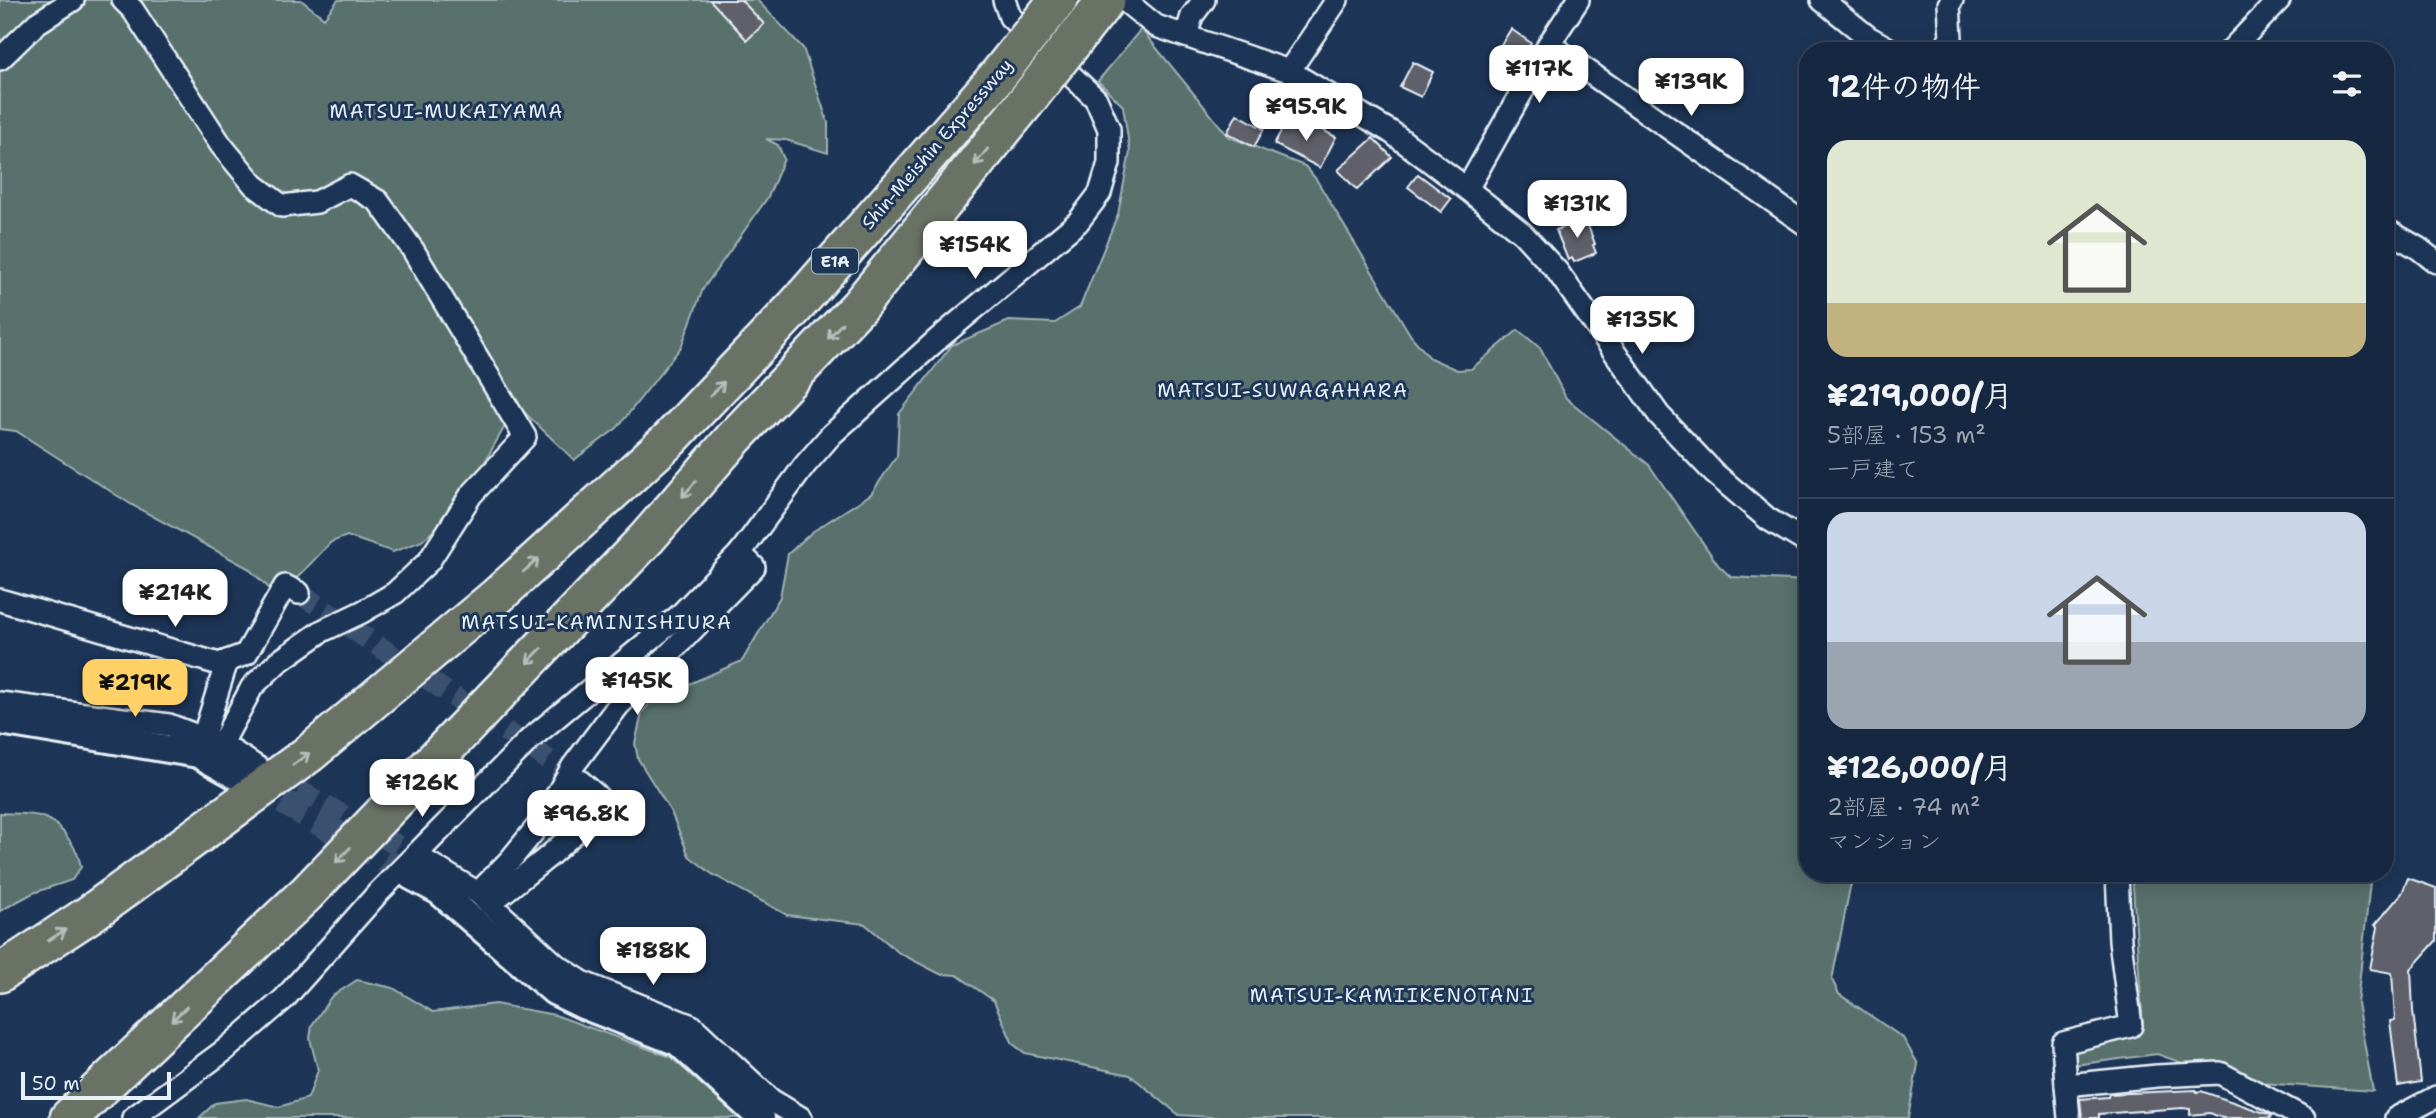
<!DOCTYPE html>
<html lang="ja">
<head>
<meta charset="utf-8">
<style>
	:root { --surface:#162841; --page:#1f3048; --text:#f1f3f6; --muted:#9ea6b1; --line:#35445a; --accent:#ffd166 }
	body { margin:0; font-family:"Shantell Sans","Klee One",sans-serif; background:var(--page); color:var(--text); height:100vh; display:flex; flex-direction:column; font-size:26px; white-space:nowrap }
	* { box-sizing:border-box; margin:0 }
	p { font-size:23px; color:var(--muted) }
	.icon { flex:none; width:38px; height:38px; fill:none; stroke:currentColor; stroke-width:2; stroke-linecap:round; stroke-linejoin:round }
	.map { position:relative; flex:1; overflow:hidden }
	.drawer { position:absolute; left:1799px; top:42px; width:595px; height:840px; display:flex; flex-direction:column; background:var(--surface); border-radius:28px; box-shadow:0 4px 18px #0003,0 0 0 2px var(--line) }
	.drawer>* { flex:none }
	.scale { position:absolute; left:21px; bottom:18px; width:150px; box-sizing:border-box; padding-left:7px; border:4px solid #e8f1f8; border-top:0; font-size:19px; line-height:24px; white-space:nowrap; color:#e8f1f8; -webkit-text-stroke:5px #1d3557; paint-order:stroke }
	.price { position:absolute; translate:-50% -60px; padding:0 16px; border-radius:14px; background:#fff; color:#222; font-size:23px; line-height:46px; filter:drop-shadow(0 2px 4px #0008) }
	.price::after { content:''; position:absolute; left:50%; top:42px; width:21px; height:16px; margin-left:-10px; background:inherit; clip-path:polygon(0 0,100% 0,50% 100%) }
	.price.active { background:var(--accent); color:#111 }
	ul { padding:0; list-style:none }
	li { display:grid; align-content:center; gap:14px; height:371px; padding:0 28px }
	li+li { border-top:2px solid var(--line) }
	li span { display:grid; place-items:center; height:217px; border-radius:21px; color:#555 }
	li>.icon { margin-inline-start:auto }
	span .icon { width:126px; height:126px; fill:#fffc; stroke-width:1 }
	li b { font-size:30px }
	h2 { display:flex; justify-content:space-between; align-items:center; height:84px; padding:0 28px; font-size:30px }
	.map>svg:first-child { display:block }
	.green { fill:#58716d; stroke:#a0b1b2; stroke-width:2 }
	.building { fill:#60616a; stroke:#e8f1f8; stroke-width:2 }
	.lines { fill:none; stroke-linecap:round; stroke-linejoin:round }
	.minor-tunnel { stroke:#3b516f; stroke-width:21; stroke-dasharray:21 10; stroke-linecap:butt }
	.tertiary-tunnel { stroke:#3b516f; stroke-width:26; stroke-dasharray:26 13; stroke-linecap:butt }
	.minor-casing { stroke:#e8f1f8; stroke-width:26 }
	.tertiary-casing { stroke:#e8f1f8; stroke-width:32 }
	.motorway-casing { stroke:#e8f1f8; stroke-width:42 }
	.minor { stroke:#1d3557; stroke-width:21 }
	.tertiary { stroke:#1d3557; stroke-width:26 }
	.motorway { stroke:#6a7266; stroke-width:37 }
	.motorway-bridge-casing { stroke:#e8f1f8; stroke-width:42; stroke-linecap:butt }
	.motorway-bridge { stroke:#6a7266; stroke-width:37 }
	.oneway { stroke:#b6bebe }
	.labels { text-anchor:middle; stroke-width:6; stroke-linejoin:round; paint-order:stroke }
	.shield { fill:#1d3557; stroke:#abb9c8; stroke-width:2 }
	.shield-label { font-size:16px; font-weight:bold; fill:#e8f1f8 }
	.street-label { font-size:18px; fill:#e8f1f8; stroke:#1d3557 }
	.neighbourhood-label { font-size:19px; letter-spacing:2px; fill:#e8f1f8; stroke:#1d3557 }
</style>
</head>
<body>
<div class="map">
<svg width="2436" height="1118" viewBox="0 0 2436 1118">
	<rect width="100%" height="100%" fill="#1d3557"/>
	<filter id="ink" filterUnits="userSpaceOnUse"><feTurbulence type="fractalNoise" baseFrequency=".0143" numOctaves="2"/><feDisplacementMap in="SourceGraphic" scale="14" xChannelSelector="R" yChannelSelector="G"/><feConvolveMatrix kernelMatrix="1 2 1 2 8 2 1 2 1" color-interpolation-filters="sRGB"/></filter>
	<g filter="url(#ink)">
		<!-- green -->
		<g class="green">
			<path d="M0 0H301L324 18 338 0H757L803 48 828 123V153L786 140 766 139 778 145 784 159 768 197 703 289 681 347 617 428 574 460 517 405 459 507 422 541 393 552 347 536 331 542 298 577 270 589 248 568 132 505 16 431 0 429Z"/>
			<path d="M1141 29 1229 137 1305 166 1316 179 1411 336 1430 358 1457 370 1471 369 1518 330 1540 348 1566 398 1649 465 1719 566 1731 577 1808 581V873H1857L1850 887 1832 980 1839 994 1903 1038 1918 1064 1908 1118H1225L1179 1115 1130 1075 1025 1053 1013 1044 994 1001 957 975 940 974 899 953 865 924 787 915 712 874 689 856 671 812 638 759 635 743 642 713 652 700 742 661 780 597 788 554 812 532 871 494 897 456 899 414 952 345 1009 321 1055 323 1080 307 1118 214 1130 152 1123 106 1098 81Z"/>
			<path d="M0 813C33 815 50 810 70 841 76 849 79 856 81 867L72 880 33 893 0 911Z"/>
			<path d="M2132 873H2371L2357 1003 2373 1091 2233 1081 2157 1054 2074 1065V1047L2143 1028Z"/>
			<path d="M357 980 393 988 433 1012 495 1004 555 1015 671 1057 739 1118H199L215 1103 246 1099 279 1107 308 1098 318 1070 310 1039 312 1025 331 997Z"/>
		</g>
		<!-- building -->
		<g class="building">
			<path d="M710 0H741L764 24 747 40Z"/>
			<path d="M1511 29 1531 43 1517 64 1497 51Z"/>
			<path d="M1413 62 1433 72 1421 97 1400 87Z"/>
			<path d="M1237 114 1264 129 1254 147 1227 133Z"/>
			<path d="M1287 120 1305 130 1309 123 1336 137 1320 168 1274 144Z"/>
			<path d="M1373 138 1392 157 1357 190 1338 170Z"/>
			<path d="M1418 174 1451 199 1441 212 1408 187Z"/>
			<path d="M1585 218 1595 244 1593 245 1596 253 1574 262 1572 258 1568 260 1556 230Z"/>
			<path d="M2408 878 2436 888V941L2411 969 2413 1011 2421 1082 2398 1086 2390 1021 2395 1020 2392 973 2370 969 2378 927 2375 925 2402 893Z"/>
			<path d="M2196 1090 2197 1092 2201 1091 2271 1115 2270 1118H2222L2210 1113 2190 1115V1109L2183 1108 2099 1114V1118H2082L2080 1099 2108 1097 2109 1094Z"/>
		</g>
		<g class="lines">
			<!-- minor-tunnel -->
			<g class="minor-tunnel">
				<path d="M299 593 580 781"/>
				<path d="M271 775 422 859"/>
			</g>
			<!-- tertiary-tunnel -->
			<path class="tertiary-tunnel" d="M249 782 411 876"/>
			<!-- minor casing -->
			<g class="minor-casing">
				<g id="minor">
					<path d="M123 0 133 10 221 145 254 185 282 206 317 202 350 185 378 201 413 250 525 437 471 495 429 561 395 593 362 612 322 631 278 662 252 687 221 745"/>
					<path d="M1124 0 1156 26 1289 71 1391 132 1467 189 1522 233 1557 271 1659 415 1714 473 1768 519 1808 543"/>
					<path d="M1822 0 1868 37 1893 51"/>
					<path d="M1186 35 1192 16 1204 0"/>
					<path d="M1549 44 1808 226"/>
					<path d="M1942 51 1951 38 1949 4 1952 0"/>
					<path d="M2230 51 2279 0"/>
					<path d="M0 59 37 23 73 0"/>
					<path d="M1289 71 1337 0"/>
					<path d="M1467 189 1549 44 1578 0"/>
					<path d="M2385 229 2418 248 2436 262"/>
					<path d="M0 600 219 664 246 654 285 586 299 593"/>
					<path d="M0 703 169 725 226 747 260 769"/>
					<path d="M203 738 227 661"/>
					<path d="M422 859 478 893 555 964 584 983 692 1026 771 1100 801 1118"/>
					<path d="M478 893 511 859 542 821 573 766 618 706 754 567 740 553"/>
					<path d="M489 904 549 856 601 809 597 796 580 781"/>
					<path d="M2066 1085 2063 1043 2131 1026 2120 941 2117 873"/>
					<path d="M133 1118 225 1050 284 999 378 893 529 740 680 615 740 553 805 465 831 435 938 339 1078 222 1100 193 1109 163V129L1096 99 1010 17 1004 0"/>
					<path d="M2069 1118 2066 1085 2157 1076 2220 1073 2304 1118"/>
					<path d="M2396 1118 2436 1097"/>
				</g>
			</g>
			<!-- tertiary casing -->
			<g class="tertiary-casing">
				<g id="tertiary">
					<path d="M0 721 198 754 248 782"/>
					<path d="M411 876 439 891 554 991 585 1006 678 1042 761 1118"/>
				</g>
			</g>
			<!-- motorway casing -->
			<g class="motorway-casing">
				<g id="motorway">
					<path d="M0 973 90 914 310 753 496 597 670 439 795 307 995 79"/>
					<path d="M69 1118 307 893 647 538 734 438 859 306 1024 104"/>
				</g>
			</g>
			<!-- minor -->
			<use href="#minor" class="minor"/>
			<!-- tertiary -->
			<use href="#tertiary" class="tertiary"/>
			<!-- motorway -->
			<use href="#motorway" class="motorway"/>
			<!-- motorway-bridge casing -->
			<g class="motorway-bridge-casing">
				<g id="motorway-bridge">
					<path d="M995 79 1058 0"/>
					<path d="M1024 104 1106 0"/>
				</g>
			</g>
			<!-- motorway-bridge -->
			<use href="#motorway-bridge" class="motorway-bridge"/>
		</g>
		<!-- one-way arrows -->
		<defs><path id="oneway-shaft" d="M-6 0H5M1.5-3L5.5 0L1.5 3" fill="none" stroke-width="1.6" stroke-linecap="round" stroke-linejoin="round" transform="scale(1.75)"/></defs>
		<g class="oneway">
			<use href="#oneway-shaft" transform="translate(981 157) rotate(129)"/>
			<use href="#oneway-shaft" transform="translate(835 331) rotate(133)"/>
			<use href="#oneway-shaft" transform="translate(717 389) rotate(-46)"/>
			<use href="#oneway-shaft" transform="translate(689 489) rotate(131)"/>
			<use href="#oneway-shaft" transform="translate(531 565) rotate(-42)"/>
			<use href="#oneway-shaft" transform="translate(534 656) rotate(134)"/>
			<use href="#oneway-shaft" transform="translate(301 759) rotate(-36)"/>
			<use href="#oneway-shaft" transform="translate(343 855) rotate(134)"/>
			<use href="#oneway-shaft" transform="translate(57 935) rotate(-33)"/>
			<use href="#oneway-shaft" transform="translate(179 1014) rotate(137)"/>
		</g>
	</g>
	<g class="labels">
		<!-- shield labels -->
		<rect class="shield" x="812" y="248.5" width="46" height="25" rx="5"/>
		<g class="shield-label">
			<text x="835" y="267">E1A</text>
		</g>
		<!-- street labels -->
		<g class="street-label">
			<text transform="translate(937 144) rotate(-49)" y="6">Shin-Meishin Expressway</text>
		</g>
		<!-- neighbourhood labels -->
		<g class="neighbourhood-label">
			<text x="447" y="118">MATSUI-MUKAIYAMA</text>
			<text x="1283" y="397">MATSUI-SUWAGAHARA</text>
			<text x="597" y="629">MATSUI-KAMINISHIURA</text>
			<text x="1392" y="1002">MATSUI-KAMIIKENOTANI</text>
		</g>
	</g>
</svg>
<div class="scale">50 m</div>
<b class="price" style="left:1539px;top:105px">¥117K</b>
<b class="price" style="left:1691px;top:118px">¥139K</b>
<b class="price" style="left:1306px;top:143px">¥95.9K</b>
<b class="price" style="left:1577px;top:240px">¥131K</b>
<b class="price" style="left:975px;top:281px">¥154K</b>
<b class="price" style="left:1642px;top:356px">¥135K</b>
<b class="price" style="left:175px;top:629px">¥214K</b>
<b class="price" style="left:637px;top:717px">¥145K</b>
<b class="price active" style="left:135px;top:719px">¥219K</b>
<b class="price" style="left:422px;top:819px">¥126K</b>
<b class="price" style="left:586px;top:850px">¥96.8K</b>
<b class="price" style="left:653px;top:987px">¥188K</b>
<section class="drawer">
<h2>12件の物件<svg class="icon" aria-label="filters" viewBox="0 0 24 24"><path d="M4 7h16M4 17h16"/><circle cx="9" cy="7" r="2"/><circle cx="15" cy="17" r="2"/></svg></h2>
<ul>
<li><span style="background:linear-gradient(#dfe7d0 75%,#c2b280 0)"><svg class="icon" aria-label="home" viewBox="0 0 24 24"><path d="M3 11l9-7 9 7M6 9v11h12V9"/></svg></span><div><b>¥219,000/月</b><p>5部屋 · 153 m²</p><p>一戸建て</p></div></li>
<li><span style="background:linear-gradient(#c9d6e8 60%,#9aa5b1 0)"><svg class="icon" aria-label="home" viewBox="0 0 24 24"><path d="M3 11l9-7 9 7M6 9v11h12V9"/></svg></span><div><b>¥126,000/月</b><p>2部屋 · 74 m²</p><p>マンション</p></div></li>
</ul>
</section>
</div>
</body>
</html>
